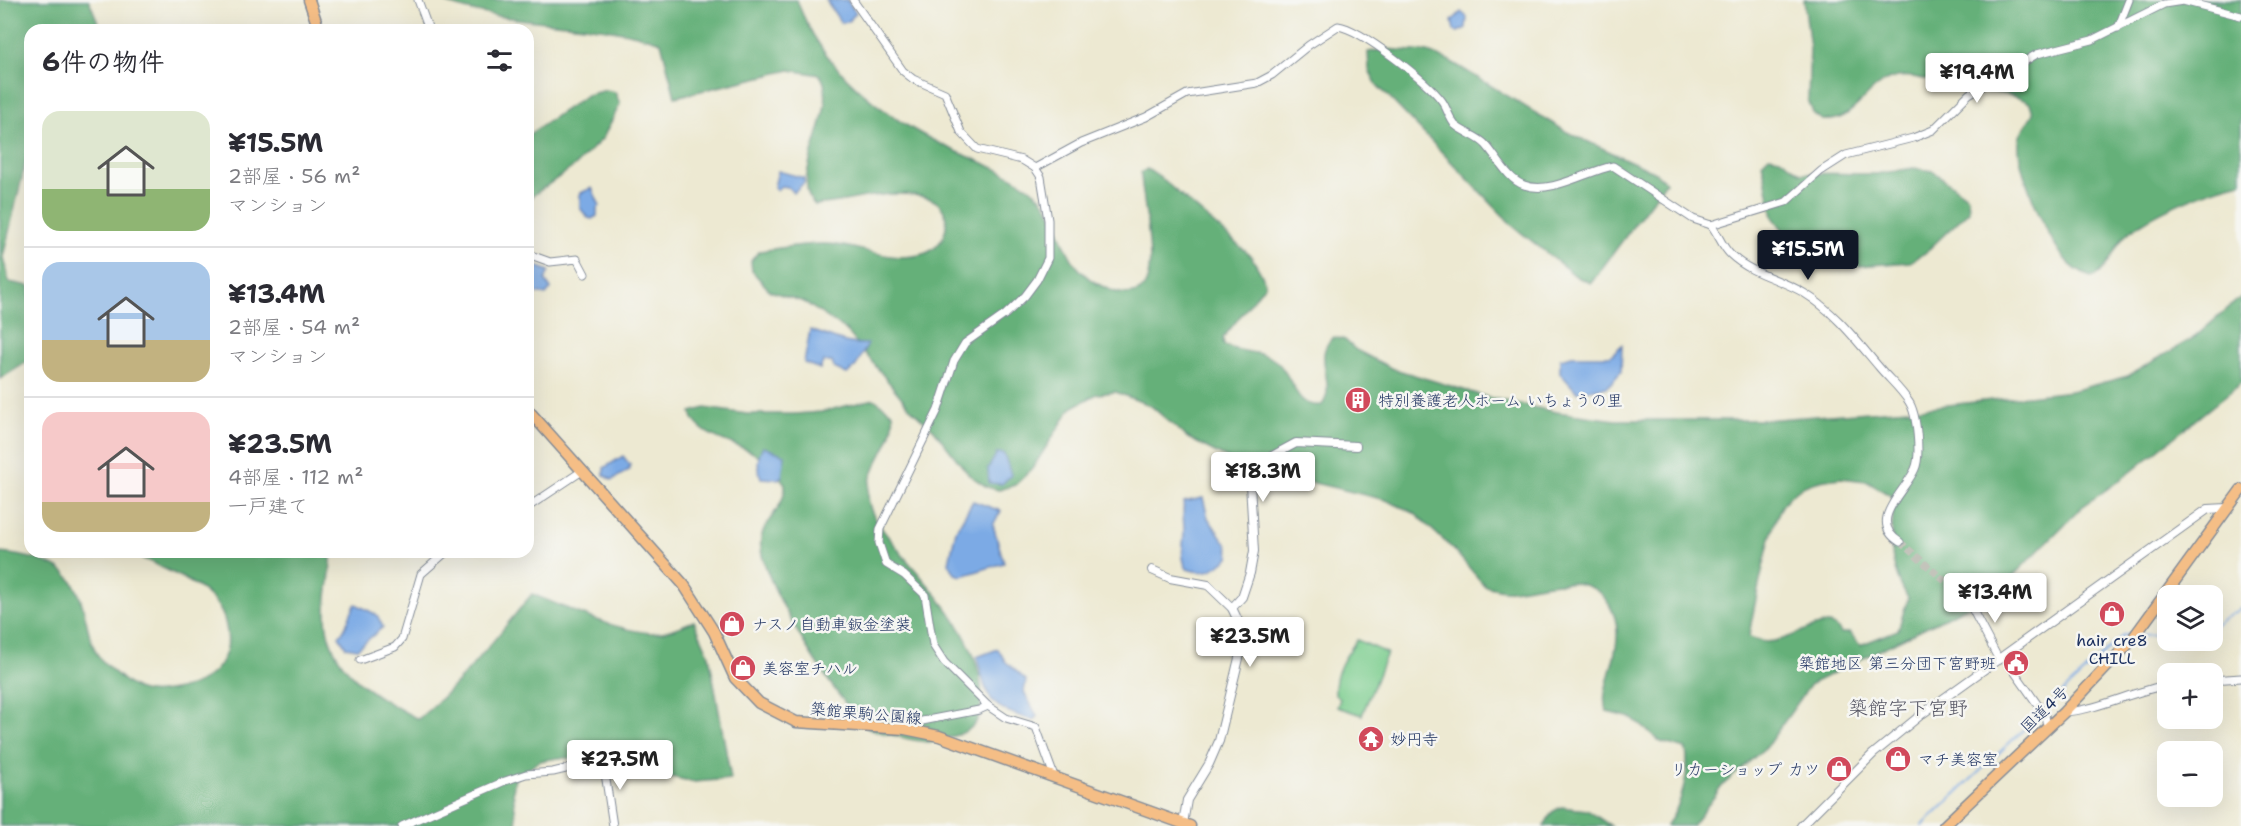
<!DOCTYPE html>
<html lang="ja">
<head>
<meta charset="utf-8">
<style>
	:root { --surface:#fff; --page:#f2f2f3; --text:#2b2b33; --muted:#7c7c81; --line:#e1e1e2; --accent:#111827 }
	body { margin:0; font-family:"Shantell Sans","Klee One",sans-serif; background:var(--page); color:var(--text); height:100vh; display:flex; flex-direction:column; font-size:22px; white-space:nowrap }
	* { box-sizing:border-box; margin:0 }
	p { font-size:20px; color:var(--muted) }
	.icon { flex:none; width:33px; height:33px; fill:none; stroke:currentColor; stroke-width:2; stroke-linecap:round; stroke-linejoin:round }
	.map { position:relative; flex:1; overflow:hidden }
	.side { position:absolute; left:24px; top:24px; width:510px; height:534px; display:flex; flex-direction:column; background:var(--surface); border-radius:18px; box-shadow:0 6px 24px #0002 }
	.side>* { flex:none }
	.controls { position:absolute; left:2157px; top:585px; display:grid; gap:12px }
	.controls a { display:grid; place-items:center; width:66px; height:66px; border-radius:12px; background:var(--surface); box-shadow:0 6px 24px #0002; font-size:30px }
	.price { position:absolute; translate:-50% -51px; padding:0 14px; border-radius:6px; background:#fff; color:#222; font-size:20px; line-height:39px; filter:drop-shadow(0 2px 3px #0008) }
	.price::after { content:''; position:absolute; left:50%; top:36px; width:18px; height:14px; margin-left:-9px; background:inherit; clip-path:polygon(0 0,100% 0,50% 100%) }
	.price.active { background:var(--accent); color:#fff }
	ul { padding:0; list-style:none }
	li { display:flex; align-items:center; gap:18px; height:150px; padding:0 18px }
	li+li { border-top:2px solid var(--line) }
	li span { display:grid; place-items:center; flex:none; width:168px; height:120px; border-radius:18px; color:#555 }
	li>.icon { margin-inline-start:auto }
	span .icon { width:72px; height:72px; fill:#fffc; stroke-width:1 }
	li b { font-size:26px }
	h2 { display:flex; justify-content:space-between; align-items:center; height:72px; padding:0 18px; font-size:26px }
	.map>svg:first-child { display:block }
	.green { fill:#7ccd8e; stroke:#4c7e76; stroke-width:1.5 }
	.forest { fill:#65b079; stroke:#40706c; stroke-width:1.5; fill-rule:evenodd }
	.water { fill:#7baae5; stroke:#4b6ca2; stroke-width:1.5 }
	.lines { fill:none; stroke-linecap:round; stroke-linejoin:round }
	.stream { stroke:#7baae5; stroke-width:2 }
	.minor-tunnel { stroke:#c3c4bb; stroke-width:7; stroke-dasharray:7 3.5; stroke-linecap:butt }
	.minor-casing { stroke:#848c98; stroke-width:9 }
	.tertiary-casing { stroke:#848c98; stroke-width:10 }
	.primary-casing { stroke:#848c98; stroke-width:13 }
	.trunk-casing { stroke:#848c98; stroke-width:13 }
	.minor { stroke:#fff; stroke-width:7 }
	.tertiary { stroke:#fff; stroke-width:8 }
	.primary { stroke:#f5be86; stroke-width:10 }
	.trunk { stroke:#f5be86; stroke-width:10 }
	.labels { text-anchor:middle; stroke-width:5; stroke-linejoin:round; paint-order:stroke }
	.poi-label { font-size:16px; fill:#1b2f5e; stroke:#f6f6f2; text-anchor:start }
	.street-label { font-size:16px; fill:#1b2f5e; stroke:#f6f6f2 }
	.quarter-label { font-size:20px; fill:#565664; stroke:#f6f6f2 }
</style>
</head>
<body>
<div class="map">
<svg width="2241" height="826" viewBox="0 0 2241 826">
	<rect width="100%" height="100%" fill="#f6f6f2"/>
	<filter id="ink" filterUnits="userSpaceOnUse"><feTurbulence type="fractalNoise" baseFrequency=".0167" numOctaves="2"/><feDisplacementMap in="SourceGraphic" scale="12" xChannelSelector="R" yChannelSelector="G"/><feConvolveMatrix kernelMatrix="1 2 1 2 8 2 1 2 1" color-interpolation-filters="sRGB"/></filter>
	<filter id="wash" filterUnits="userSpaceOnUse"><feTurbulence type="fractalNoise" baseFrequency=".008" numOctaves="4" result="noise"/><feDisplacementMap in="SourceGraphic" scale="24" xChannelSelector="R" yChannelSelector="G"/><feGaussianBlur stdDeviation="1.35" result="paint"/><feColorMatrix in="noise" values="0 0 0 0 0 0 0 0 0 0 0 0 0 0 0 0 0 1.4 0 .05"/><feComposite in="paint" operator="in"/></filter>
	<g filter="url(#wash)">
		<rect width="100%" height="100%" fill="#ede9d2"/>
		<!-- green -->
		<path class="green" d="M1357 640 1387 653 1362 715 1337 707 1340 699 1335 694C1334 672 1344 658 1357 640Z"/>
		<!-- forest -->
		<g class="forest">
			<path d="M0 0H89L101 30H30V144L3 257 9 282 30 286V360L0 379Z"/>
			<path d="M438 0H797C821 69 884 118 949 148 977 161 1013 173 1037 194 1068 222 1055 267 1108 289 1116 293 1130 296 1139 291 1162 278 1141 198 1141 173L1147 169 1162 179 1251 256 1263 277 1265 285 1223 338 1224 345C1240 354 1263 349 1278 363 1295 379 1294 409 1322 405 1338 384 1310 355 1334 337L1345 340 1356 350 1391 368 1487 397 1556 412 1616 420H1763L1922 408 2071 391 2128 376 2195 337 2241 297V383L2131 472 2082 507 2004 585 1966 607 1811 684 1767 746 1723 785 1692 826H1666C1681 808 1690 772 1686 749L1661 742 1632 718 1607 712C1596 690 1625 652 1615 618 1599 567 1551 585 1512 590 1503 591 1494 588 1485 586L1453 549 1414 513 1386 500 1242 466 1188 438 1151 406 1116 392 1097 394 1071 408 1032 469 1015 485 999 490 987 487 969 475 934 430 910 408 846 330 804 302 770 291 752 271 751 261 759 251C781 248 804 243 827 244 860 245 892 265 926 253 950 244 955 206 928 198 889 187 853 202 815 205 786 178 843 107 820 75L790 70 675 97 661 42C589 17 509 29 438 0ZM1841 478 1866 481 1893 497C1894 538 1884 560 1908 598L1898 630 1860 645 1850 633H1841C1825 603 1781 659 1749 636 1753 610 1759 585 1765 559 1777 508 1782 483 1841 478Z"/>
			<path d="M1804 0H2241V182C2211 188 2148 214 2126 235 2113 247 2109 272 2091 277 2080 273 2071 267 2064 258 2047 236 2016 169 2019 141 2020 129 2028 124 2033 113L2030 103C2009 91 1986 92 1963 89 1941 85 1912 71 1890 79 1863 89 1854 124 1822 120L1813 113 1808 99 1810 48Z"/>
			<path d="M1384 49 1428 52 1450 61 1567 132 1654 172 1666 182 1591 283 1577 277 1514 227 1377 85 1369 70 1368 52Z"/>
			<path d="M606 90 615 92 620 104 603 138 576 165 528 199V135L587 95Z"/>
			<path d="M1769 156 1780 158 1801 173 1876 174 1914 168 1933 171 1968 197 1969 211 1925 253 1910 262 1859 266 1817 258 1786 234 1773 217 1762 163Z"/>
			<path d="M874 399 893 413C898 446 859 471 870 507 875 523 890 538 900 552 936 595 986 644 981 704 980 725 969 732 951 737 944 739 935 742 929 742 919 742 873 732 867 727 836 701 766 589 761 549 757 521 785 514 785 484 777 472 768 462 755 454 736 442 695 437 691 412L705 408 747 414H795L821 412Z"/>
			<path d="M134 552H331C332 573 326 592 326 613 325 669 375 696 418 719 462 683 496 637 532 594 562 606 631 638 662 632 673 630 684 625 694 621L709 655 731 779 694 782 584 758H558L540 761 515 778 513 792 517 826H0V553C20 555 49 559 65 573 88 594 83 633 99 657 105 665 115 673 122 679 134 689 144 694 160 692 186 689 212 683 224 657 229 647 228 637 226 626 220 591 182 578 153 563 146 560 139 558 134 552Z"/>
			<path d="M1561 807 1587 810 1611 826H1544L1552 812Z"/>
		</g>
		<!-- water -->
		<g class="water">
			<path d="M826 0H847L856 13 848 22 841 23Z"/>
			<path d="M1461 12 1467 17 1466 28 1458 32 1454 31 1452 21Z"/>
			<path d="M778 171 804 178V183L793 193 788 187 781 186 777 190 774 187Z"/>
			<path d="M592 188 600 206 597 208V216L592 219 588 218 580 208V193Z"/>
			<path d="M531 264 549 271 545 280 551 289 546 295 535 293 528 299V271Z"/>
			<path d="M810 330C834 337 842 345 868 344L856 366 847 374 834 368 832 362H823L820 369 804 363Z"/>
			<path d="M1622 345 1621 372 1607 387 1577 392 1560 373V359L1572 356H1610Z"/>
			<path d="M763 447 785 455 782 476 778 479 761 478C757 469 757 455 763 447Z"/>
			<path d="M997 453 1004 454 1011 475 1002 484 989 483 988 469Z"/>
			<path d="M623 456 630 465 629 470 612 480 604 475V468Z"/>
			<path d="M1203 498 1208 518 1227 545 1230 556C1216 569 1206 576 1187 569 1179 555 1184 546 1184 531 1184 520 1182 513 1184 502Z"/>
			<path d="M973 501 1001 511 993 525 1004 563 962 576 955 574 949 563 956 530Z"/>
			<path d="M356 604 377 615 383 627 357 649 346 647 339 636C349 626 348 615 356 604Z"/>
			<path d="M998 649 1005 661 1026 680 1024 692 1037 716 1033 720C988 707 988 701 977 657Z"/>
		</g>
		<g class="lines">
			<!-- stream -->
			<g class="stream">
				<path d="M2212 627 2241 608"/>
				<path d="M2140 635 2168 634"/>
				<path d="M1922 826 2123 635H2131"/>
			</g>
		</g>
	</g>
	<g filter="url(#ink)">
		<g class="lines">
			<!-- minor-tunnel -->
			<path class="minor-tunnel" d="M1900 542 1968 601"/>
			<!-- minor casing -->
			<g class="minor-casing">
				<g id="minor">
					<path d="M418 0 429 30"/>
					<path d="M853 0 903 71 913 79 945 93 961 132 977 149 1022 160 1035 168 1041 177 1048 220V258L1037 280 1025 296 1006 314 965 343 954 361 938 410 880 529 879 543 886 564 904 575 925 595 933 645 944 662 988 706 1006 718 1036 727 1054 776"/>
					<path d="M2118 28 2129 0"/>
					<path d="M1035 168 1081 143 1146 117 1187 94 1257 83 1272 75 1309 45 1338 26C1361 29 1428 82 1442 101 1447 108 1449 118 1455 125 1464 133 1478 136 1486 145 1497 157 1508 180 1524 185 1551 195 1587 171 1613 166L1693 219 1711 225 1786 202 1821 171 1846 155 1913 138 1933 130 1969 94 2037 54 2092 40 2164 4 2183 1 2241 16"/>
					<path d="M1711 225C1719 235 1722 247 1731 255 1751 274 1781 279 1804 293 1835 312 1856 340 1879 367 1889 379 1901 389 1909 402 1917 414 1921 456 1915 469 1905 492 1866 521 1900 542"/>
					<path d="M528 254 550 262 577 259 585 274"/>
					<path d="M528 507 582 471"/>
					<path d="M1968 601 1999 660"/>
					<path d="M2004 657 2045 715 2047 728"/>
					<path d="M360 660 395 647 402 639 421 574 446 552"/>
					<path d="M2212 680 2241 678"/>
					<path d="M2064 712C2099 710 2132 691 2168 685"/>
					<path d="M905 729 917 722 979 710 988 706"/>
					<path d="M402 826 505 781 526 774 553 772 603 760 613 826"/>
				</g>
			</g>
			<!-- tertiary casing -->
			<g class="tertiary-casing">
				<g id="tertiary">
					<path d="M1152 570 1170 578 1208 585 1232 608 1242 629 1240 654 1219 741 1209 764 1187 800 1183 824"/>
					<path d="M1232 608 1242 597 1250 573 1254 551 1250 484 1263 461 1296 443 1356 446"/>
					<path d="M1801 826 1873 754 1922 714 2208 509 2227 508"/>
				</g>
			</g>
			<!-- primary casing -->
			<g class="primary-casing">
				<g id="primary">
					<path d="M309 0 319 30"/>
					<path d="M528 410 684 585 714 632 735 678 759 703 796 722 905 729 939 736 1190 826"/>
				</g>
			</g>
			<!-- trunk casing -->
			<g class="trunk-casing">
				<path id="trunk" d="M1944 826 2064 712 2131 641 2241 490"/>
			</g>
			<!-- minor -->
			<use href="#minor" class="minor"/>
			<!-- tertiary -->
			<use href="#tertiary" class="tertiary"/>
			<!-- primary -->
			<use href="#primary" class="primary"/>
			<!-- trunk -->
			<use href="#trunk" class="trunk"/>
		</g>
	</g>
	<!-- icons -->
	<defs>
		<g id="building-disc" transform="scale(1.35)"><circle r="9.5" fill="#d1495b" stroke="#f6f6f2"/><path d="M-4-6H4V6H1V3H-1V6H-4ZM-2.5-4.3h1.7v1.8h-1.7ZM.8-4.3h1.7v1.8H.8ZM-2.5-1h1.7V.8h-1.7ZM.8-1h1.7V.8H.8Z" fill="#fff"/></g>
		<g id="shop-disc" transform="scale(1.35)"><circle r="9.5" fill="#d1495b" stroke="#f6f6f2"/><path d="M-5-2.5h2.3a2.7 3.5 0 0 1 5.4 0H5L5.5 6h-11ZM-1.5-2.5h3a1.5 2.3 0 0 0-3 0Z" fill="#fff"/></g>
		<g id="civic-disc" transform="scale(1.35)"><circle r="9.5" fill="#d1495b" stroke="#f6f6f2"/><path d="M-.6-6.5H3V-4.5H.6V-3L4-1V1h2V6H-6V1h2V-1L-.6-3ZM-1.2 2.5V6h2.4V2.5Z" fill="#fff"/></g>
		<g id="temple-disc" transform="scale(1.35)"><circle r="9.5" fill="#d1495b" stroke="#f6f6f2"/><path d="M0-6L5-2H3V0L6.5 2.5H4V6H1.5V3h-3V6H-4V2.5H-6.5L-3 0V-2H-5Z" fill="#fff"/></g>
	</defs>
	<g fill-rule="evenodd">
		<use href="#building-disc" x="1358" y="400"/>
		<use href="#shop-disc" x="2112" y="614"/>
		<use href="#shop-disc" x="732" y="624"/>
		<use href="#civic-disc" x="2016" y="663"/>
		<use href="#shop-disc" x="743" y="668"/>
		<use href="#temple-disc" x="1371" y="739"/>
		<use href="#shop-disc" x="1898" y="759"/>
		<use href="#shop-disc" x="1839" y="769"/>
	</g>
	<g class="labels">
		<!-- poi labels -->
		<g class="poi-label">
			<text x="1378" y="406">特別養護老人ホーム いちょうの里</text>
			<text x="752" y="630">ナスノ自動車鈑金塗装</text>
			<text x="2112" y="646" text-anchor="middle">hair cre8<tspan x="2112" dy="18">CHILL</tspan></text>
			<text x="1996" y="669" text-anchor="end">築館地区 第三分団下宮野班</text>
			<text x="762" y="674">美容室チハル</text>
			<text x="1390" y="745">妙円寺</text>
			<text x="1918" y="765">マチ美容室</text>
			<text x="1820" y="775" text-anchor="end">リカーショップ カツ</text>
		</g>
		<!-- street labels -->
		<g class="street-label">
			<text transform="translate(2044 709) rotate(-44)" y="6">国道4号</text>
			<text transform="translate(866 713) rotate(5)" y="6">築館栗駒公園線</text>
		</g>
		<!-- quarter labels -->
		<g class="quarter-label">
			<text x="1908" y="715">築館字下宮野</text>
		</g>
	</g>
</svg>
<div class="controls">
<a><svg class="icon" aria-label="layers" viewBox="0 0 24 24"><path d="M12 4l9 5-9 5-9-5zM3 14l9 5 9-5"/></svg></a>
<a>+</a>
<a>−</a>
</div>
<b class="price" style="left:1977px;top:104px">¥19.4M</b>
<b class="price active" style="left:1808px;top:281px">¥15.5M</b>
<b class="price" style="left:1263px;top:503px">¥18.3M</b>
<b class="price" style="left:1995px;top:624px">¥13.4M</b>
<b class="price" style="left:1250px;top:668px">¥23.5M</b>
<b class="price" style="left:620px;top:791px">¥27.5M</b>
<section class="side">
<h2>6件の物件<svg class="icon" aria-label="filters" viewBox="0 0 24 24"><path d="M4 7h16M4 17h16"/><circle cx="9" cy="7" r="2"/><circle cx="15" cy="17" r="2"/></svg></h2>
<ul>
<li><span style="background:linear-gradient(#dfe7d0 65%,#8fb573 0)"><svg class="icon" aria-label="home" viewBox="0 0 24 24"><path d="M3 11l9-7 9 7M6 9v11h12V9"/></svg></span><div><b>¥15.5M</b><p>2部屋 · 56 m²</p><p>マンション</p></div></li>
<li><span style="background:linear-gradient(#a9c7e8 65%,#c2b280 0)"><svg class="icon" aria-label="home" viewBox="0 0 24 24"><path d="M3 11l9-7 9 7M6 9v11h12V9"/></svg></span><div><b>¥13.4M</b><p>2部屋 · 54 m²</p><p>マンション</p></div></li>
<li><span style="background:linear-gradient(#f6c9c9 75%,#c2b280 0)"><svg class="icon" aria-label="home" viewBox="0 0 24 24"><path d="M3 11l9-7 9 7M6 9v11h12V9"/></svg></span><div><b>¥23.5M</b><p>4部屋 · 112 m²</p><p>一戸建て</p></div></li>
</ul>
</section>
</div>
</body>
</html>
